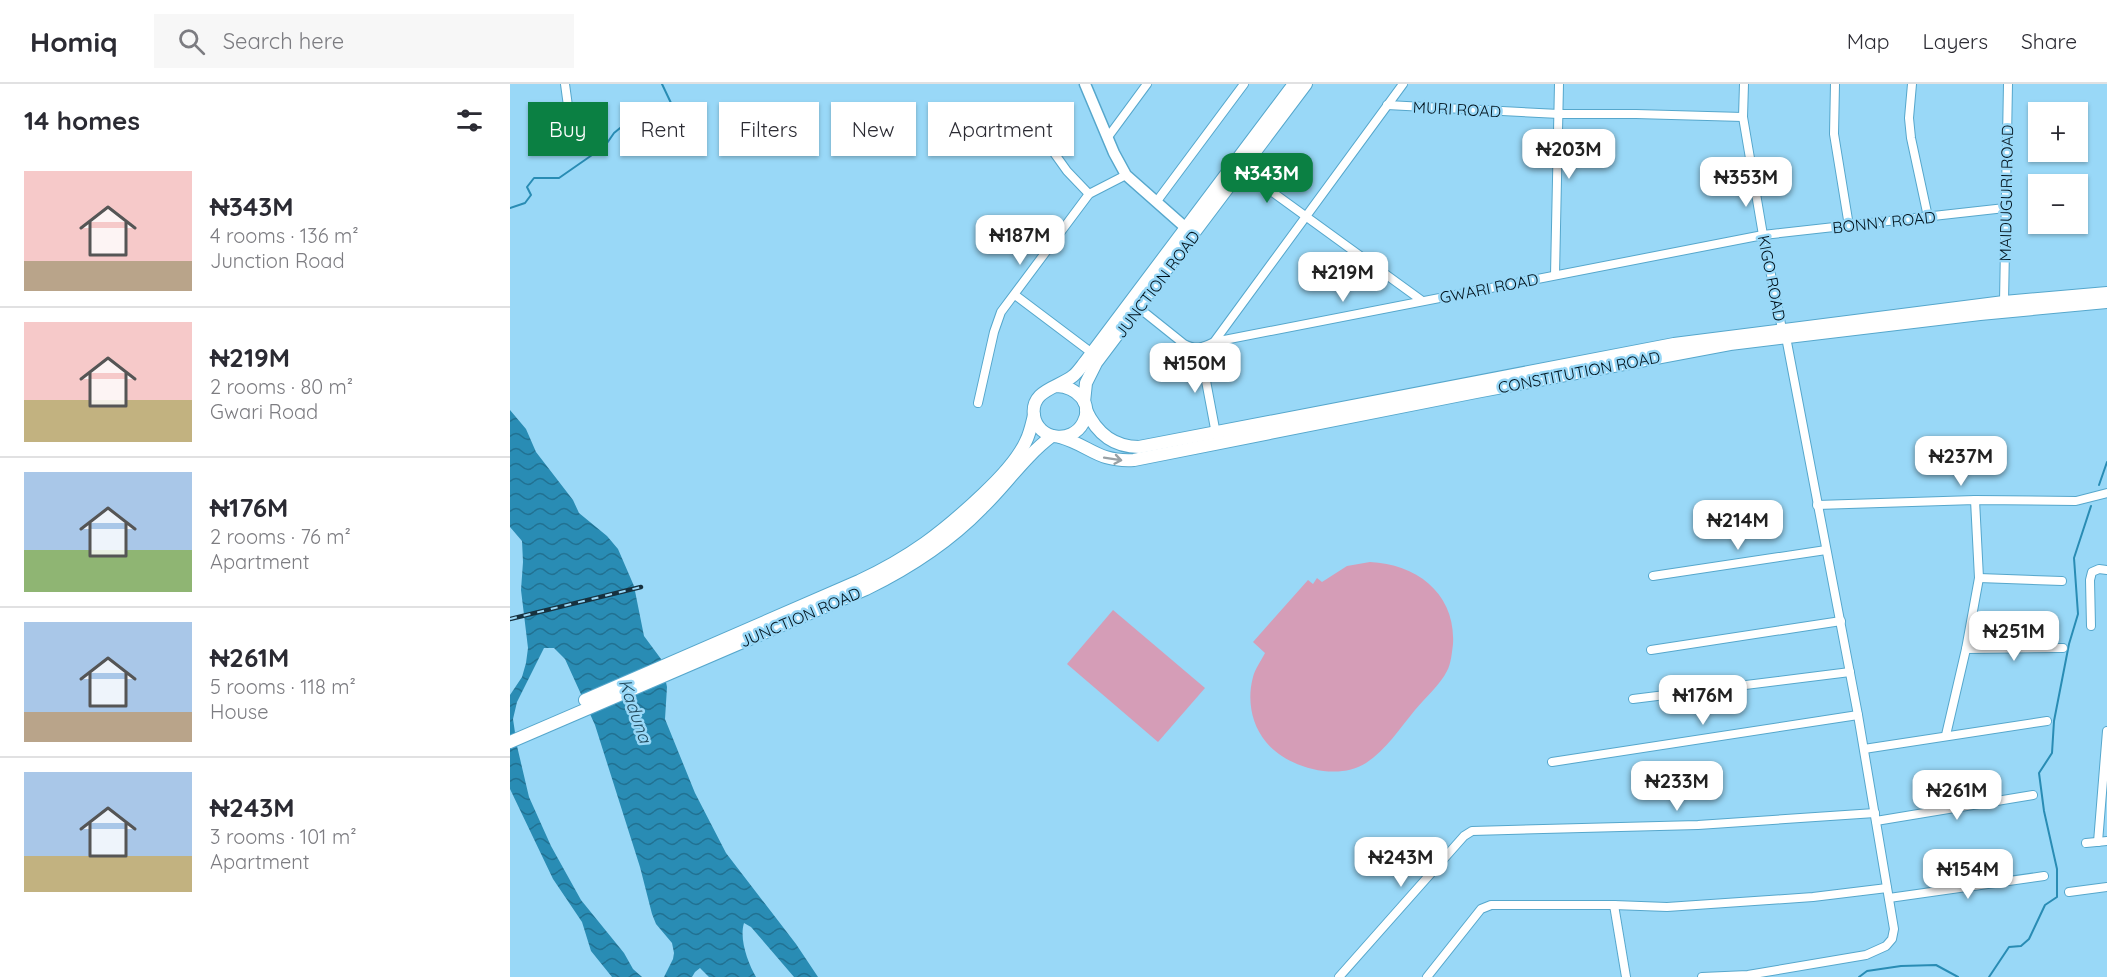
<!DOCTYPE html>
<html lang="en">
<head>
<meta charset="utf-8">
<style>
	:root { --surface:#fff; --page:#f7f7f7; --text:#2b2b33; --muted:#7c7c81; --line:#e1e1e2; --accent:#0b8043 }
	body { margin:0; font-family:Quicksand,sans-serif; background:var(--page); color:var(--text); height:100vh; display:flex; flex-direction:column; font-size:22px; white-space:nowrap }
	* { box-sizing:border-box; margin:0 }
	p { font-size:20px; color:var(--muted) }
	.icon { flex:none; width:33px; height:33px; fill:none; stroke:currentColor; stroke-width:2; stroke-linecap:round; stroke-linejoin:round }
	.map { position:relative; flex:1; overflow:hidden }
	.sheet { display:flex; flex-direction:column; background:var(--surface); width:510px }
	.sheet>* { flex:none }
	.top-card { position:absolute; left:18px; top:18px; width:570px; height:54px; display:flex; gap:12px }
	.controls { position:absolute; left:1518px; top:18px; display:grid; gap:12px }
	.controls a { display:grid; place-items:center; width:60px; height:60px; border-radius:0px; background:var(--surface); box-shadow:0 2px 4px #0004; font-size:30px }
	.price { position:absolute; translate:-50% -51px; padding:0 14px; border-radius:12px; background:#fff; color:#222; font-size:20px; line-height:39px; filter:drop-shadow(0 2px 3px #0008) }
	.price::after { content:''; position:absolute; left:50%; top:36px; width:18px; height:14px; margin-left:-9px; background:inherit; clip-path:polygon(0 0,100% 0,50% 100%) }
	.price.active { background:var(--accent); color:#fff }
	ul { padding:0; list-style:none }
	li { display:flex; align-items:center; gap:18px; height:150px; padding:0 24px }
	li+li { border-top:2px solid var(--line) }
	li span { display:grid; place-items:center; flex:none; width:168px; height:120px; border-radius:0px; color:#555 }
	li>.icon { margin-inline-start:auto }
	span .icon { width:72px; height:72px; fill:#fffc; stroke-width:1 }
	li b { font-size:26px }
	h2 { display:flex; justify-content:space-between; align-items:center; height:72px; padding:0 24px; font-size:26px }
	.tag { padding:0 21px; border-radius:0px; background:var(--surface); box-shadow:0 2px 4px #0004; font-size:21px; line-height:54px }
	.tag.active { background:var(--accent); color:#fff }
	header { display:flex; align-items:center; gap:36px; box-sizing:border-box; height:84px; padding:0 30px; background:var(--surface); border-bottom:2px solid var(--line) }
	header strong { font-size:28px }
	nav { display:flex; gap:33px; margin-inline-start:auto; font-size:21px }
	.search { width:420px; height:54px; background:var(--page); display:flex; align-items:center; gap:15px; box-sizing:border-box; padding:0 21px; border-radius:0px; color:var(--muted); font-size:22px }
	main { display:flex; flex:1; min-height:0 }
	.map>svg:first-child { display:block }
	.grass { fill:#d59db7 }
	.water { fill:url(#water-waves) }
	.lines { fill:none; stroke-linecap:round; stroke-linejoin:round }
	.stream { stroke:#298cb4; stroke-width:2 }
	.street-casing { stroke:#56a7cc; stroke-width:10 }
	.secondary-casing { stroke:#56a7cc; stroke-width:13 }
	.primary-casing { stroke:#56a7cc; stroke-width:14 }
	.street { stroke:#fff; stroke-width:8 }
	.secondary { stroke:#fff; stroke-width:10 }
	.primary { stroke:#fff; stroke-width:12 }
	.rail-casing { stroke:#17313e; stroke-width:4.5 }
	.rail { stroke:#99d8f7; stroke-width:2; stroke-dasharray:7; stroke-linecap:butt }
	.oneway { stroke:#99a1a5 }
	.labels { text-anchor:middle; stroke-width:5; stroke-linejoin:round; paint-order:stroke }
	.street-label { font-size:16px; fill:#00131d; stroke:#99d8f7 }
	.water-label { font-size:18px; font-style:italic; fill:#224a5d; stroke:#99d8f7 }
</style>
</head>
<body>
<header>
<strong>Homiq</strong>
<div class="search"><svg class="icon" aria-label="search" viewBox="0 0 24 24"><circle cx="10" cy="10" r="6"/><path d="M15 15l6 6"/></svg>Search here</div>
<nav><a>Map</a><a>Layers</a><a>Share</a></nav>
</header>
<main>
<section class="sheet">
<h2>14 homes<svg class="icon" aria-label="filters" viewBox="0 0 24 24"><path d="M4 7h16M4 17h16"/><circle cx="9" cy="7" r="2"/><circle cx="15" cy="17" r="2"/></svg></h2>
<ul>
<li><span style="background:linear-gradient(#f6c9c9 75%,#b9a48a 0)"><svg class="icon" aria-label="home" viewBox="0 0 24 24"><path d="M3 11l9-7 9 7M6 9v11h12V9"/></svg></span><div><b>₦343M</b><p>4 rooms · 136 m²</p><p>Junction Road</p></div></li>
<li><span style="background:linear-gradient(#f6c9c9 65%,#c2b280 0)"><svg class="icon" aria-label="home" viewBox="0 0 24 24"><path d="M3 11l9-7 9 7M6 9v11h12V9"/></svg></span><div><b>₦219M</b><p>2 rooms · 80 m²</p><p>Gwari Road</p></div></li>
<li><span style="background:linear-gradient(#a9c7e8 65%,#8fb573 0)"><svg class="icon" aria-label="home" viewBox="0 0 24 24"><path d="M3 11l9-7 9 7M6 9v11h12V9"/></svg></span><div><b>₦176M</b><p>2 rooms · 76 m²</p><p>Apartment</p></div></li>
<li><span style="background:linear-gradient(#a9c7e8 75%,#b9a48a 0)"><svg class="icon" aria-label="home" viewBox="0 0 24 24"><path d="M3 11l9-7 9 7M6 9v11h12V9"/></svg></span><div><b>₦261M</b><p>5 rooms · 118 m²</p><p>House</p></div></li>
<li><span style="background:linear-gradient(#a9c7e8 70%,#c2b280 0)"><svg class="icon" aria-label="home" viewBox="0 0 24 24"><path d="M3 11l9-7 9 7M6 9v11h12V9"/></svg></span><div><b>₦243M</b><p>3 rooms · 101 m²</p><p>Apartment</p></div></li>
</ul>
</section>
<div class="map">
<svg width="1597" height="893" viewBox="0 0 1597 893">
	<defs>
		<pattern id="water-waves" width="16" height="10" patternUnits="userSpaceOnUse" patternTransform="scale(1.5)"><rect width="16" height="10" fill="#298cb4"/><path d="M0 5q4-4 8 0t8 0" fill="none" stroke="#217192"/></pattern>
	</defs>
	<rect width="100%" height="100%" fill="#99d8f7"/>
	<!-- grass -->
	<g class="grass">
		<path d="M860 478C907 480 946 510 943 560 942 568 941 580 937 587 930 601 915 614 905 626 890 644 876 666 856 679 827 698 776 683 756 658 741 640 737 615 743 593 745 585 751 577 755 569L743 558 798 496 803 500 807 494 812 498 837 482Z"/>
		<path d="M603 526 695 604 648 658 557 580Z"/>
	</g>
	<!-- water -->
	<path class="water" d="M0 326 16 345 26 368 63 416 69 429 97 452 108 465 124 502 134 552 151 575 157 603 155 635 185 709 216 769 286 860 308 893H284L241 843 234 839C229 855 238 879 246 893H199L190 884 185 888 182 893H154L163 875 164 869 162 859 146 840 142 830 130 783 85 641 55 575 44 564H34L7 618 3 635 7 662 19 713 41 762 71 816 114 869 123 885 132 893H102L81 867 72 838 43 795 0 705V611L12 593 16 579 18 564 11 506 13 478 12 457 0 443Z"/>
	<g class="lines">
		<!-- stream -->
		<g class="stream">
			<path d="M0 124 15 119 21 111 17 103 24 94H49L95 62 104 49 115 40 132 39 149 34 160 25 161 19 152 0"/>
			<path d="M1589 401 1597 378"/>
			<path d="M1349 893 1357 887 1391 882 1426 881 1448 893"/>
			<path d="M1479 893 1499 863 1511 862 1519 855 1535 821 1547 813V785L1534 727 1529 689 1542 669 1544 637 1559 560 1568 530 1564 474 1581 422"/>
		</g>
		<!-- street casing -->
		<g class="street-casing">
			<g id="street">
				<path d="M55 0 63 59"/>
				<path d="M1234 0 1233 33 1253 151 1272 245"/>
				<path d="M1325 0 1324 50 1339 142"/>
				<path d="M1402 0 1399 34 1401 54 1418 133"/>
				<path d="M877 21 1049 30H1126L1233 33"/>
				<path d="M598 53 637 0"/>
				<path d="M542 66 557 87 579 110"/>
				<path d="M732 86 911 216"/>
				<path d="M647 117 734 0"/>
				<path d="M1045 191 1049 0"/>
				<path d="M505 211 582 269"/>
				<path d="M1494 218 1498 0"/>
				<path d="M629 224 674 260C686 266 692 264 704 258L1253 151 1495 124"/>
				<path d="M704 258 893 0"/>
				<path d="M690 265 706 350"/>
				<path d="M468 319 484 248 491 228 579 110 616 91"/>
				<path d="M1307 421 1465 416 1566 417 1597 409"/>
				<path d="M1143 492 1316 466"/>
				<path d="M1469 494 1552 497"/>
				<path d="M1581 542 1580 496 1582 488 1589 485 1597 486"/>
				<path d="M1456 565 1553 564"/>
				<path d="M1141 566 1331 537"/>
				<path d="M1123 615 1340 588"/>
				<path d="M1436 651 1456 565 1469 494 1465 416"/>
				<path d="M1354 665 1537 637"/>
				<path d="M1042 678 1348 631"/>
				<path d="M1366 737 1523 711"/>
				<path d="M1588 758 1597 647"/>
				<path d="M1576 759 1597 757"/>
				<path d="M1559 808 1597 803"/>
				<path d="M1379 814 1534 792"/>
				<path d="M1104 821 1116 893"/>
				<path d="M829 893 954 752 962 747 1188 741 1365 729"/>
				<path d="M917 893 971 825 981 821H1104L1157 823 1303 813 1377 804"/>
				<path d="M1192 893 1238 891 1356 871 1376 862 1382 855 1384 845 1348 631 1276 253"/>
			</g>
		</g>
		<!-- secondary casing -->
		<g class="secondary-casing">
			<path id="secondary" d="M575 0 604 69 616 91 676 144"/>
		</g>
		<!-- primary casing -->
		<g class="primary-casing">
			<g id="primary">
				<path d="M547 302C566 303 584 319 573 339 562 360 528 356 524 332 520 306 548 304 563 292 568 288 571 283 575 278L784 0"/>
				<path d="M574 318 576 299 586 279 796 0"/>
				<path d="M576 326C587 350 604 363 629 363L1164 260 1494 218 1597 209"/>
				<path d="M550 353C581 362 587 378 624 376L966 308 1220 260 1470 230 1597 218"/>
				<path d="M75 616 349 497C400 473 432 449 473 410 489 395 507 377 516 357 520 349 522 339 524 331"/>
				<path d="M0 658 356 505C399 484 438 459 472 424 496 401 515 372 542 352"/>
			</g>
		</g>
		<!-- street -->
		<use href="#street" class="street"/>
		<!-- secondary -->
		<use href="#secondary" class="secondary"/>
		<!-- primary -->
		<use href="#primary" class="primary"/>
		<!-- rail casing -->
		<g class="rail-casing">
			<path id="rail" d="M0 535 131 503"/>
		</g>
		<!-- rail -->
		<use href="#rail" class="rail"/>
	</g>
	<!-- one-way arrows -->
	<defs><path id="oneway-shaft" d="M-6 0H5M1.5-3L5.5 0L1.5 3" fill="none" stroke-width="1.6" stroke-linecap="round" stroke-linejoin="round" transform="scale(1.5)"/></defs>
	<use class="oneway" href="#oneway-shaft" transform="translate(603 375) rotate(9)"/>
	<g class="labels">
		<!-- street labels -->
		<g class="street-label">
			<text transform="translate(947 25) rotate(3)" y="6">MURI ROAD</text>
			<text transform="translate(1496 109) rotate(-89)" y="6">MAIDUGURI ROAD</text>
			<text transform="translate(1374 138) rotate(-6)" y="6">BONNY ROAD</text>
			<text transform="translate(1262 194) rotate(79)" y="6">KIGO ROAD</text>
			<text transform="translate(647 200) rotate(-53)" y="6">JUNCTION ROAD</text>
			<text transform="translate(979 204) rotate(-11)" y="6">GWARI ROAD</text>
			<text transform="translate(1069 288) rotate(-11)" y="6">CONSTITUTION ROAD</text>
			<text transform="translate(290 533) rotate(-23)" y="6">JUNCTION ROAD</text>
		</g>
		<!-- water labels -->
		<g class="water-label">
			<text transform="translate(125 627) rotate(71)" y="6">Kaduna</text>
		</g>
	</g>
</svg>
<div class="controls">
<a>+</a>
<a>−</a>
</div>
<b class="price" style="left:1059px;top:96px">₦203M</b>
<b class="price active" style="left:757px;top:120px">₦343M</b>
<b class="price" style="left:1236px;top:124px">₦353M</b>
<b class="price" style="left:510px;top:182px">₦187M</b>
<b class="price" style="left:833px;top:219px">₦219M</b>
<b class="price" style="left:685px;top:310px">₦150M</b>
<b class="price" style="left:1451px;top:403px">₦237M</b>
<b class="price" style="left:1228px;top:467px">₦214M</b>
<b class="price" style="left:1504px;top:578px">₦251M</b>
<b class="price" style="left:1193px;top:642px">₦176M</b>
<b class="price" style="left:1167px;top:728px">₦233M</b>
<b class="price" style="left:1447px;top:737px">₦261M</b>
<b class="price" style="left:891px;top:804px">₦243M</b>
<b class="price" style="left:1458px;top:816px">₦154M</b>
<div class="top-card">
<a class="tag active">Buy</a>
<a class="tag">Rent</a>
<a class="tag">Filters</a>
<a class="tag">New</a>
<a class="tag">Apartment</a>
</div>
</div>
</main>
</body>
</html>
